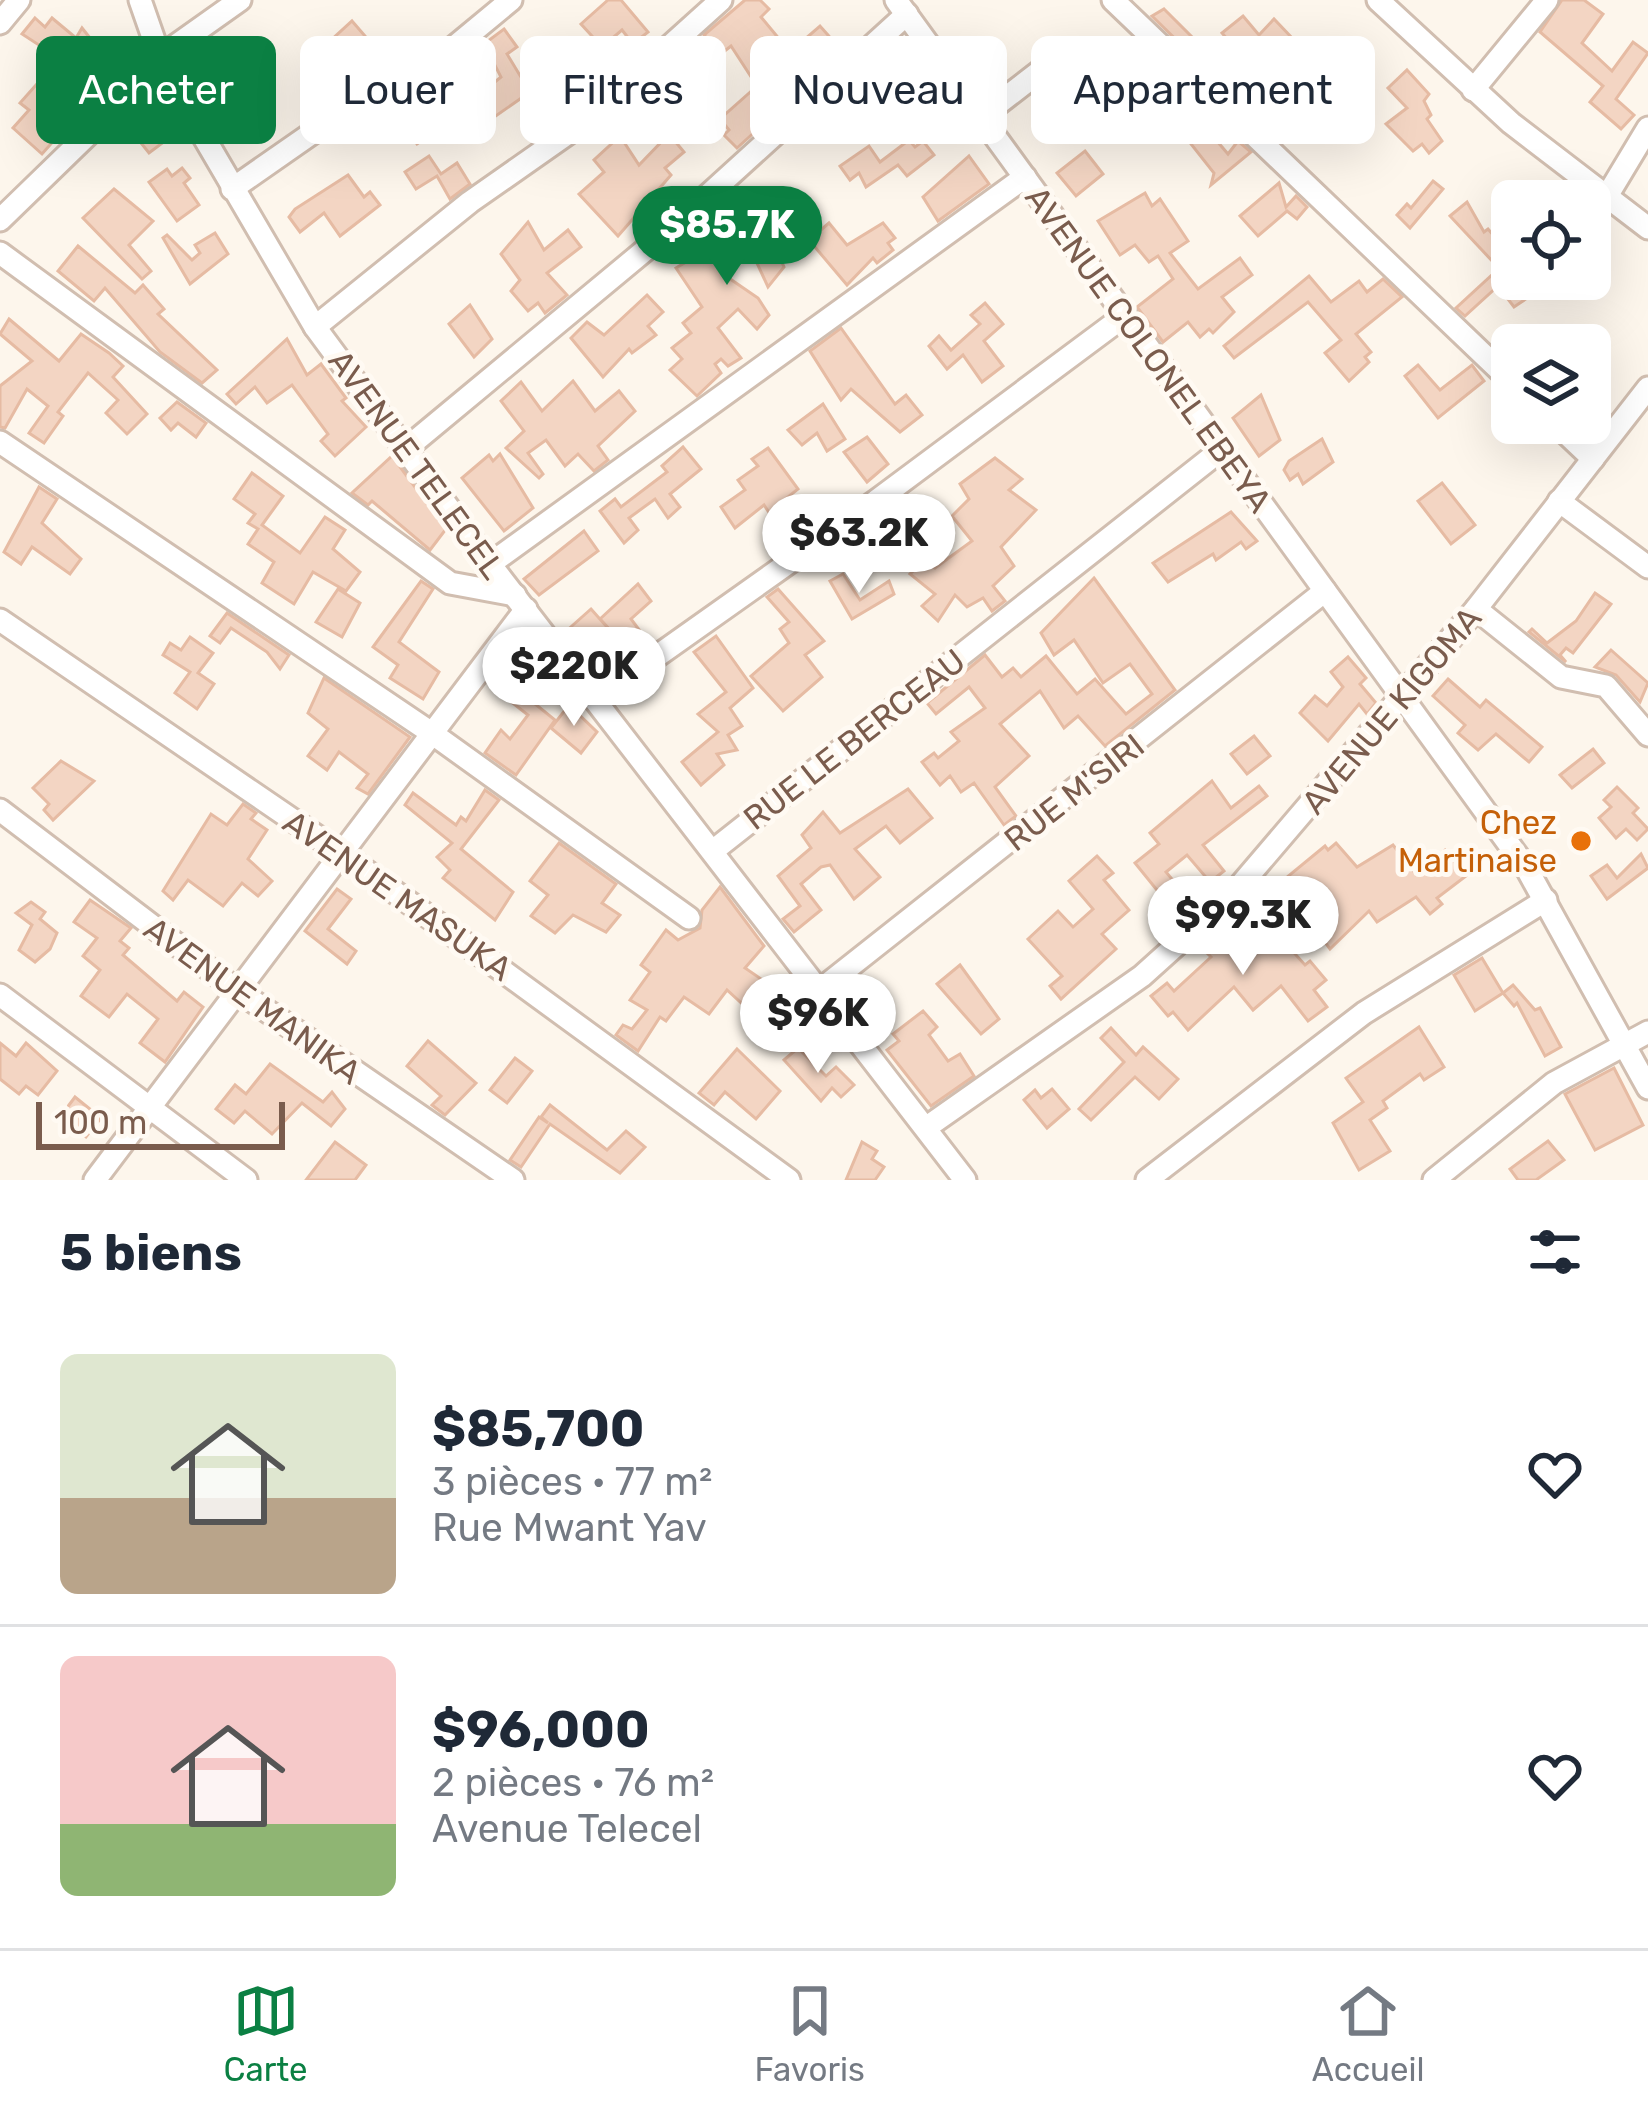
<!DOCTYPE html>
<html lang="fr">
<head>
<meta charset="utf-8">
<style>
	:root { --surface:#fff; --page:#f6f6f7; --text:#1f2937; --muted:#747a83; --line:#e0e1e3; --accent:#0b8043 }
	body { margin:0; font-family:Rubik,sans-serif; background:var(--page); color:var(--text); height:100vh; display:flex; flex-direction:column; font-size:45px; white-space:nowrap }
	* { box-sizing:border-box; margin:0 }
	p { font-size:39px; color:var(--muted) }
	.icon { flex:none; width:66px; height:66px; fill:none; stroke:currentColor; stroke-width:2; stroke-linecap:round; stroke-linejoin:round }
	.map { position:relative; height:1180px; overflow:hidden }
	.panel { display:flex; flex-direction:column; background:var(--surface); flex:1 }
	.panel>* { flex:none }
	.guide { position:absolute; left:36px; top:36px; width:1578px; height:108px; display:flex; gap:24px }
	.tools { position:absolute; left:1491px; top:180px; display:grid; gap:24px }
	.tools a { display:grid; place-items:center; width:120px; height:120px; border-radius:18px; background:var(--surface); box-shadow:0 12px 48px #0002; font-size:60px }
	.scale { position:absolute; left:36px; bottom:30px; width:249px; box-sizing:border-box; padding-left:12px; border:6px solid #7a5c4d; border-top:0; font-size:33px; line-height:42px; white-space:nowrap; color:#7a5c4d; -webkit-text-stroke:9px #fffaf3; paint-order:stroke }
	.price { position:absolute; translate:-50% -102px; padding:0 27px; border-radius:42px; background:#fff; color:#222; font-size:39px; line-height:78px; filter:drop-shadow(0 3px 6px #0008) }
	.price::after { content:''; position:absolute; left:50%; top:72px; width:36px; height:27px; margin-left:-18px; background:inherit; clip-path:polygon(0 0,100% 0,50% 100%) }
	.price.selected { background:var(--accent); color:#fff }
	ul { padding:0; list-style:none }
	li { display:flex; align-items:center; gap:36px; height:300px; padding:0 60px }
	li+li { border-top:3px solid var(--line) }
	li span { display:grid; place-items:center; flex:none; width:336px; height:240px; border-radius:18px; color:#555 }
	li>.icon { margin-inline-start:auto }
	span .icon { width:144px; height:144px; fill:#fffc; stroke-width:1 }
	li b { font-size:51px }
	h2 { display:flex; justify-content:space-between; align-items:center; height:144px; padding:0 60px; font-size:51px }
	.chip { padding:0 42px; border-radius:18px; background:var(--surface); box-shadow:0 12px 48px #0002; font-size:42px; line-height:108px }
	.chip.selected { background:var(--accent); color:#fff }
	.dock { display:flex; justify-content:space-around; align-items:center; height:168px; border-top:3px solid var(--line); background:var(--surface); font-size:33px; color:var(--muted) }
	.dock a { display:grid; justify-items:center; gap:6px }
	.dock .selected { color:var(--accent) }
	.map>svg:first-child { display:block }
	.building { fill:#f3d5c3; stroke:#e6bba3; stroke-width:3 }
	.lines { fill:none; stroke-linecap:round; stroke-linejoin:round }
	.minor-casing { stroke:#d1beb0; stroke-width:27 }
	.minor { stroke:#fff; stroke-width:21 }
	.food-dot { fill:#e8710a; stroke:#fffaf3; stroke-width:4.5 }
	.labels { text-anchor:middle; stroke-width:10; stroke-linejoin:round; paint-order:stroke }
	.street-label { font-size:33px; fill:#7a5c4d; stroke:#fffaf3 }
	.food-label { font-size:33px; fill:#c56008; stroke:#fffaf3; text-anchor:end }
</style>
</head>
<body>
<div class="map">
<svg width="1648" height="1180" viewBox="0 0 1648 1180">
	<rect width="100%" height="100%" fill="#fdf6ec"/>
	<!-- building -->
	<g class="building">
		<path d="M608 0H621L648 32 633 44 622 30 602 47 581 24Z"/>
		<path d="M745 0H760L769 9 761 17 790 52 820 26 843 52 737 148 724 135 729 130 720 119 757 86 731 46 721 54 704 35Z"/>
		<path d="M1562 0H1584L1603 14 1582 43 1612 71 1633 42 1648 53 1616 99 1634 115 1621 129 1590 102 1603 86 1540 32Z"/>
		<path d="M1164 9 1217 62 1207 70 1152 16Z"/>
		<path d="M1243 16 1259 35 1274 19 1295 41 1291 46 1300 59 1290 66 1280 58 1261 79 1222 33Z"/>
		<path d="M35 18 45 27 52 18 76 38 82 28 121 77 104 90 75 53 68 64 22 34Z"/>
		<path d="M352 21 378 51 360 67 329 42Z"/>
		<path d="M504 29 517 47 507 54 530 92 490 120 475 98 501 77 484 44Z"/>
		<path d="M211 59 232 85 206 106 195 88 204 81 196 71Z"/>
		<path d="M898 61 915 86 888 105 871 80Z"/>
		<path d="M1407 70 1429 94 1424 101 1431 115 1427 119 1442 141 1429 153 1422 144 1413 151 1386 124 1407 108 1388 88Z"/>
		<path d="M550 75 579 107 558 122 552 115 542 123 524 98Z"/>
		<path d="M44 76 69 104 66 112 74 118 42 154 13 128 29 110 20 103Z"/>
		<path d="M443 95 458 116 417 144 403 124 414 116 410 110Z"/>
		<path d="M149 104 166 126 158 132 165 141 149 153 125 123Z"/>
		<path d="M1200 104 1220 123 1211 134 1228 154 1238 141 1251 152 1211 185 1214 173 1176 125Z"/>
		<path d="M669 134 684 152 665 168 671 175 618 236 579 194 604 172 594 160 620 136 639 165Z"/>
		<path d="M909 140 915 147 923 141 934 155 907 176 898 165 866 187 859 173 850 180 840 166 869 146 880 162Z"/>
		<path d="M1085 151 1103 174 1076 196 1057 173Z"/>
		<path d="M429 156 441 174 457 163 470 184 450 199 437 176 416 189 405 172Z"/>
		<path d="M969 156 989 184 938 221 923 197Z"/>
		<path d="M182 168 190 178 184 183 199 205 177 221 149 182 167 169 172 176Z"/>
		<path d="M348 175 364 197 370 192 380 205 340 236 324 213 300 232 289 217 295 209Z"/>
		<path d="M1433 181 1443 189 1410 228 1397 215 1407 204 1411 208Z"/>
		<path d="M1279 183 1286 207 1296 196 1307 207 1297 219 1287 211 1258 236 1240 216Z"/>
		<path d="M114 189 153 221 129 245 151 271 142 279 83 218Z"/>
		<path d="M1145 193 1152 206 1160 199 1188 241 1170 253 1198 289 1240 258 1252 275 1222 297 1234 312 1213 333 1209 329 1200 337 1188 322 1163 342 1137 307 1173 279 1158 256 1149 262 1135 245 1120 255 1098 221Z"/>
		<path d="M739 200 754 223 784 200 799 227 776 249 784 267 768 287 751 250 723 274 758 298 769 315 757 329 738 309 718 328 741 358 728 366 721 359 715 364 721 373 697 396 670 370 682 359 672 348 691 333 683 323 702 307 676 268 708 249 702 241 722 223 717 218Z"/>
		<path d="M1467 202 1484 232 1488 229 1502 245 1495 250 1501 260 1495 264 1450 216Z"/>
		<path d="M528 222 544 250 568 230 581 247 547 273 567 295 545 313 538 303 528 311 511 291 520 280 501 254Z"/>
		<path d="M829 223 847 245 883 223 895 238 888 243 893 250 877 263 873 258 847 285 809 240Z"/>
		<path d="M215 233 228 254 190 284 163 238 167 235 192 260 200 253 195 245Z"/>
		<path d="M78 246 135 293 143 285 164 309 158 314 217 370 202 383 160 352 105 288 94 301 58 271Z"/>
		<path d="M1512 270V279H1526L1536 292 1514 307 1498 286 1465 316 1456 308 1493 274 1497 282Z"/>
		<path d="M1309 276 1331 302 1359 281 1367 292 1383 279 1402 297 1356 334 1371 352 1365 357 1369 362 1349 381 1325 353 1341 340 1308 302 1234 358 1224 346Z"/>
		<path d="M647 295 663 312 648 326 656 335 632 353 629 349 603 377 571 338 587 322 604 335Z"/>
		<path d="M985 303 1003 324 984 341 1003 366 982 382 963 355 947 369 929 346 939 336 951 350 980 324 971 315Z"/>
		<path d="M470 305 492 339 474 357 449 324Z"/>
		<path d="M9 319 59 361 81 334 109 353 123 366 113 377 147 414 127 434 106 413 118 400 88 373 58 412 63 416 44 443 29 433 48 406 27 389 5 428 0 427V386L32 361 0 334Z"/>
		<path d="M841 328 895 404 906 395 922 415 900 432 851 389 841 400 810 351Z"/>
		<path d="M287 339 307 375 321 364 346 398 342 401 366 427 335 456 321 441 328 434 292 385 267 403 255 387 236 404 227 394Z"/>
		<path d="M1418 365 1440 390 1472 365 1484 381 1438 418 1405 376Z"/>
		<path d="M573 381 595 411 619 391 635 411 598 446 608 460 594 471 578 454 565 466 546 440 528 453 543 474 539 478 506 448 524 431 501 401 521 382 542 411Z"/>
		<path d="M1261 395 1280 440 1259 456 1233 418Z"/>
		<path d="M177 402 206 423 196 437 178 423 171 430 160 418Z"/>
		<path d="M823 404 845 439 827 451 817 433 802 445 788 430Z"/>
		<path d="M867 437 888 464 867 482 844 452Z"/>
		<path d="M1322 439 1333 462 1303 484 1298 474 1290 480 1284 470 1289 461Z"/>
		<path d="M683 447 701 469 670 494 680 507 668 518 655 499 629 518 638 530 624 543 600 511 615 499 621 507 667 472 662 466Z"/>
		<path d="M768 448 798 489 778 505 801 536 790 544 764 505 735 528 721 507 745 490 738 480 758 466 752 459Z"/>
		<path d="M500 454 533 508 504 531 462 478 489 455 493 461Z"/>
		<path d="M392 456 446 529 430 550 372 501 368 505 352 493Z"/>
		<path d="M995 458 1022 479 1009 490 1036 510 1001 547 1014 566 993 586 1005 601 992 611 983 598 967 607 955 595 938 621 922 606 935 594 910 574 925 560 935 568 972 541 952 516 969 499 960 484Z"/>
		<path d="M252 473 283 496 262 525 300 553 325 517 345 530 333 549 360 572 346 591 313 572 294 604 262 583 274 562 248 544 258 529 248 523 255 514 234 499Z"/>
		<path d="M1442 483 1475 525 1451 544 1418 501Z"/>
		<path d="M39 487 57 499 42 523 81 559 70 574 32 547 21 564 4 552Z"/>
		<path d="M1231 512 1257 541 1246 549 1241 542 1216 560 1213 554 1168 582 1153 563Z"/>
		<path d="M584 531 598 551 539 595 524 579Z"/>
		<path d="M843 574 860 600 889 581 894 594 852 619 830 581Z"/>
		<path d="M1094 578 1175 690 1105 746 1078 716 1064 728 1040 691 1000 724 1029 756 995 787 1016 816 1004 825 974 783 961 792 950 776 940 785 922 762 934 753 938 758 959 741 951 732 985 708 969 687 936 714 927 703 985 655 1002 677 1013 668 1021 677 1046 656 1077 694 1095 679 1126 714 1152 694 1130 664 1103 683 1074 640 1054 655 1041 633Z"/>
		<path d="M421 581 433 589 399 642 439 672 423 699 390 678 398 665 373 647Z"/>
		<path d="M638 584 651 601 631 619 649 643 633 655 600 619Z"/>
		<path d="M338 589 360 603 342 637 316 622Z"/>
		<path d="M778 589 824 641 805 655 822 677 783 711 751 676 789 643 780 629 789 622 767 597Z"/>
		<path d="M1595 593 1611 604 1573 653 1566 648 1560 655 1566 662 1529 632 1532 629 1547 643 1576 621Z"/>
		<path d="M591 609 607 627 580 650 564 633Z"/>
		<path d="M227 613 289 655 280 669 267 652 231 628 220 643 210 636Z"/>
		<path d="M716 636 753 688 730 708 742 726 728 735 737 750 717 754 724 765 701 785 682 762 718 732 698 714 726 692 694 652Z"/>
		<path d="M190 637 213 653 198 673 214 684 197 709 175 693 190 672 163 655 170 643 181 650Z"/>
		<path d="M1611 650 1648 683 1640 702 1616 675 1595 667Z"/>
		<path d="M1348 657 1366 678 1360 684 1376 703 1367 714 1359 704 1328 741 1300 713 1315 696 1327 706 1343 687 1331 672Z"/>
		<path d="M324 678 410 737 368 794 357 788 368 774 339 752 327 770 308 756 328 729 308 713Z"/>
		<path d="M503 678 555 720 516 775 485 753 501 730 510 739 528 715 495 689Z"/>
		<path d="M1448 679 1480 707 1486 700 1542 747 1529 762 1496 734 1478 750 1458 733 1465 725 1433 696Z"/>
		<path d="M569 705 597 732 581 753 551 728Z"/>
		<path d="M1254 736 1270 756 1247 774 1231 754Z"/>
		<path d="M1593 749 1604 763 1572 788 1560 775Z"/>
		<path d="M61 761 94 781 53 820 44 810 49 804 33 788Z"/>
		<path d="M1212 781 1231 808 1259 786 1267 796 1203 845 1224 871 1210 882 1187 855 1166 872 1191 902 1219 877 1224 882 1173 928 1178 916 1135 863 1159 844 1150 833Z"/>
		<path d="M1617 787 1638 808 1633 813 1648 829 1637 840 1626 829 1616 838 1599 818 1611 807 1604 800Z"/>
		<path d="M908 789 932 818 900 843 886 826 855 849 880 877 854 899 830 865 821 867 801 884 821 910 794 932 783 919 800 906 778 876 811 848 802 835 823 812 840 833Z"/>
		<path d="M485 790 499 800 461 849 513 892 495 920 443 878 450 870 437 857 452 843 405 805 413 793 456 825 461 817 466 821Z"/>
		<path d="M243 804 256 813 251 819 267 830 248 859 272 881 258 896 242 883 223 906 188 880 173 900 163 891 211 814 227 825Z"/>
		<path d="M559 843 616 884 602 903 620 915 606 932 573 915 555 933 531 916 548 895 530 881Z"/>
		<path d="M1336 843 1357 867 1393 845 1416 874 1445 850 1466 876 1437 898 1442 904 1430 914 1416 897 1377 922 1369 911 1330 949 1302 911 1277 932 1253 905 1325 846 1328 850Z"/>
		<path d="M1641 854 1648 868 1607 899 1591 876 1607 865 1617 878Z"/>
		<path d="M1097 856 1113 873 1104 880 1129 910 1102 934 1116 949 1061 999 1050 986 1062 976 1028 939 1058 911 1073 927 1093 909 1069 881Z"/>
		<path d="M720 887 764 946 745 968 786 996 762 1022 727 990 709 1014 684 997 666 1021 660 1017 638 1051 616 1035 623 1025 632 1029 647 1010 630 1000 650 972 641 965 666 930 678 940 700 928 702 910Z"/>
		<path d="M337 889 351 899 328 929 356 951 347 964 305 931Z"/>
		<path d="M90 900 131 928 120 941 129 948 123 955 177 1001 184 992 203 1007 165 1062 140 1043 158 1019 127 994 109 1017 81 996 100 970 83 956 97 938 74 922Z"/>
		<path d="M31 902 45 912 40 919 57 933 50 949 35 962 19 950 32 925 16 913Z"/>
		<path d="M1235 925 1261 950 1278 935 1305 965 1310 961 1326 980 1314 990 1327 1007 1308 1021 1281 986 1253 1010 1234 987 1188 1030 1173 1012 1168 1016 1151 996 1167 983 1174 991 1211 957 1200 946 1203 941 1214 932 1221 939Z"/>
		<path d="M1482 958 1503 993 1475 1011 1454 975Z"/>
		<path d="M960 965 999 1019 981 1034 937 984Z"/>
		<path d="M1513 985 1535 1010 1540 1008 1561 1047 1545 1056 1517 1003 1514 1006 1503 993Z"/>
		<path d="M923 1011 937 1027 929 1035 948 1061 960 1054 974 1076 931 1106 887 1050 899 1041 893 1034Z"/>
		<path d="M1419 1027 1444 1067 1424 1080 1420 1074 1383 1101 1387 1108 1370 1120 1390 1151 1359 1170 1333 1123 1363 1102 1346 1078Z"/>
		<path d="M1111 1028 1136 1055 1143 1047 1178 1079 1159 1099 1135 1077 1091 1120 1079 1109 1124 1062 1101 1038Z"/>
		<path d="M428 1041 476 1083 445 1115 432 1105 441 1096 407 1066Z"/>
		<path d="M0 1043 16 1056 26 1043 57 1071 38 1095 26 1086 19 1094 0 1079Z"/>
		<path d="M798 1048 826 1076 836 1067 854 1085 841 1097 832 1088 821 1101 784 1060Z"/>
		<path d="M737 1049 780 1091 756 1119 725 1092 714 1105 699 1093Z"/>
		<path d="M515 1058 532 1071 507 1103 490 1090Z"/>
		<path d="M270 1064 323 1102 332 1092 345 1109 331 1126 302 1103 272 1134 245 1111 234 1123 216 1109 235 1085 246 1094Z"/>
		<path d="M1614 1068 1643 1125 1595 1150 1565 1094Z"/>
		<path d="M1052 1089 1069 1109 1047 1128 1024 1100 1035 1090 1041 1098Z"/>
		<path d="M75 1097 101 1118 86 1137 60 1117Z"/>
		<path d="M550 1105 607 1150 626 1131 645 1147 620 1173 550 1124 521 1167 510 1160 539 1117 548 1123 541 1117Z"/>
		<path d="M1548 1141 1564 1160 1536 1180H1518L1510 1169Z"/>
		<path d="M335 1142 366 1165 355 1180H306Z"/>
		<path d="M862 1142 877 1151 872 1159 884 1167 875 1180H846Z"/>
	</g>
	<g class="lines">
		<!-- minor casing -->
		<g class="minor-casing">
			<g id="minor">
				<path d="M140 0 155 43 202 134 315 327 490 564 965 1180"/>
				<path d="M896 0 1527 869 1648 1088"/>
				<path d="M1113 0 1512 382"/>
				<path d="M1378 0 1511 123 1648 228"/>
				<path d="M0 23 19 0"/>
				<path d="M1473 90 1547 0"/>
				<path d="M981 117 1052 62"/>
				<path d="M232 189 331 120 453 48 511 0"/>
				<path d="M1607 196 1648 128"/>
				<path d="M0 220 140 84 161 56 240 0"/>
				<path d="M0 253 450 583 515 595"/>
				<path d="M315 327 470 202 590 118 721 0"/>
				<path d="M1555 423 1593 459"/>
				<path d="M0 442 433 734 689 918"/>
				<path d="M408 447 673 227 907 14"/>
				<path d="M1559 501 1648 567"/>
				<path d="M490 564 1025 177"/>
				<path d="M1476 609 1561 677 1606 686 1648 735"/>
				<path d="M0 620 344 855 789 1180"/>
				<path d="M595 700 876 501 1123 317"/>
				<path d="M0 810 238 991 513 1180"/>
				<path d="M714 850 1221 450"/>
				<path d="M820 990 1325 591"/>
				<path d="M0 995 246 1180"/>
				<path d="M927 1127 1142 976 1232 895 1476 609 1648 388"/>
				<path d="M95 1180 526 609"/>
				<path d="M1147 1180 1364 1013 1546 900"/>
				<path d="M1434 1180 1554 1083 1648 1032"/>
			</g>
		</g>
		<!-- minor -->
		<use href="#minor" class="minor"/>
	</g>
	<!-- markers -->
	<circle class="food-dot" cx="1581" cy="841" r="12"/>
	<g class="labels">
		<!-- street labels -->
		<g class="street-label">
			<text transform="translate(1149 349) rotate(54)" y="12">AVENUE COLONEL EBEYA</text>
			<text transform="translate(417 464) rotate(54)" y="12">AVENUE TELECEL</text>
			<text transform="translate(1391 710) rotate(-50)" y="12">AVENUE KIGOMA</text>
			<text transform="translate(854 739) rotate(-38)" y="12">RUE LE BERCEAU</text>
			<text transform="translate(1074 792) rotate(-38)" y="12">RUE M'SIRI</text>
			<text transform="translate(398 895) rotate(35)" y="12">AVENUE MASUKA</text>
			<text transform="translate(253 1000) rotate(36)" y="12">AVENUE MANIKA</text>
		</g>
		<!-- food labels -->
		<g class="food-label">
			<text x="1557" y="834">Chez<tspan x="1557" dy="38">Martinaise</tspan></text>
		</g>
	</g>
</svg>
<div class="tools">
<a><svg class="icon" aria-label="locate" viewBox="0 0 24 24"><circle cx="12" cy="12" r="6"/><path d="M12 2v4M12 18v4M2 12h4M18 12h4"/></svg></a>
<a><svg class="icon" aria-label="layers" viewBox="0 0 24 24"><path d="M12 4l9 5-9 5-9-5zM3 14l9 5 9-5"/></svg></a>
</div>
<div class="scale">100 m</div>
<b class="price selected" style="left:727px;top:288px">$85.7K</b>
<b class="price" style="left:859px;top:596px">$63.2K</b>
<b class="price" style="left:574px;top:729px">$220K</b>
<b class="price" style="left:1243px;top:978px">$99.3K</b>
<b class="price" style="left:818px;top:1076px">$96K</b>
<div class="guide">
<a class="chip selected">Acheter</a>
<a class="chip">Louer</a>
<a class="chip">Filtres</a>
<a class="chip">Nouveau</a>
<a class="chip">Appartement</a>
</div>
</div>
<section class="panel">
<h2>5 biens<svg class="icon" aria-label="filters" viewBox="0 0 24 24"><path d="M4 7h16M4 17h16"/><circle cx="9" cy="7" r="2"/><circle cx="15" cy="17" r="2"/></svg></h2>
<ul>
<li><span style="background:linear-gradient(#dfe7d0 60%,#b9a48a 0)"><svg class="icon" aria-label="home" viewBox="0 0 24 24"><path d="M3 11l9-7 9 7M6 9v11h12V9"/></svg></span><div><b>$85,700</b><p>3 pièces · 77 m²</p><p>Rue Mwant Yav</p></div><svg class="icon" aria-label="heart" viewBox="0 0 24 24"><path d="M12 20l-8-8c-3-5 5-10 8-4 3-6 11-1 8 4z"/></svg></li>
<li><span style="background:linear-gradient(#f6c9c9 70%,#8fb573 0)"><svg class="icon" aria-label="home" viewBox="0 0 24 24"><path d="M3 11l9-7 9 7M6 9v11h12V9"/></svg></span><div><b>$96,000</b><p>2 pièces · 76 m²</p><p>Avenue Telecel</p></div><svg class="icon" aria-label="heart" viewBox="0 0 24 24"><path d="M12 20l-8-8c-3-5 5-10 8-4 3-6 11-1 8 4z"/></svg></li>
</ul>
</section>
<nav class="dock">
<a class="selected"><svg class="icon" aria-label="map" viewBox="0 0 24 24"><path d="M3 6l6-2 6 2 6-2v14l-6 2-6-2-6 2zM9 4v14M15 6v14"/></svg>Carte</a>
<a><svg class="icon" aria-label="saved" viewBox="0 0 24 24"><path d="M7 4h10v16l-5-4-5 4z"/></svg>Favoris</a>
<a><svg class="icon" aria-label="home" viewBox="0 0 24 24"><path d="M3 11l9-7 9 7M6 9v11h12V9"/></svg>Accueil</a>
</nav>
</body>
</html>
